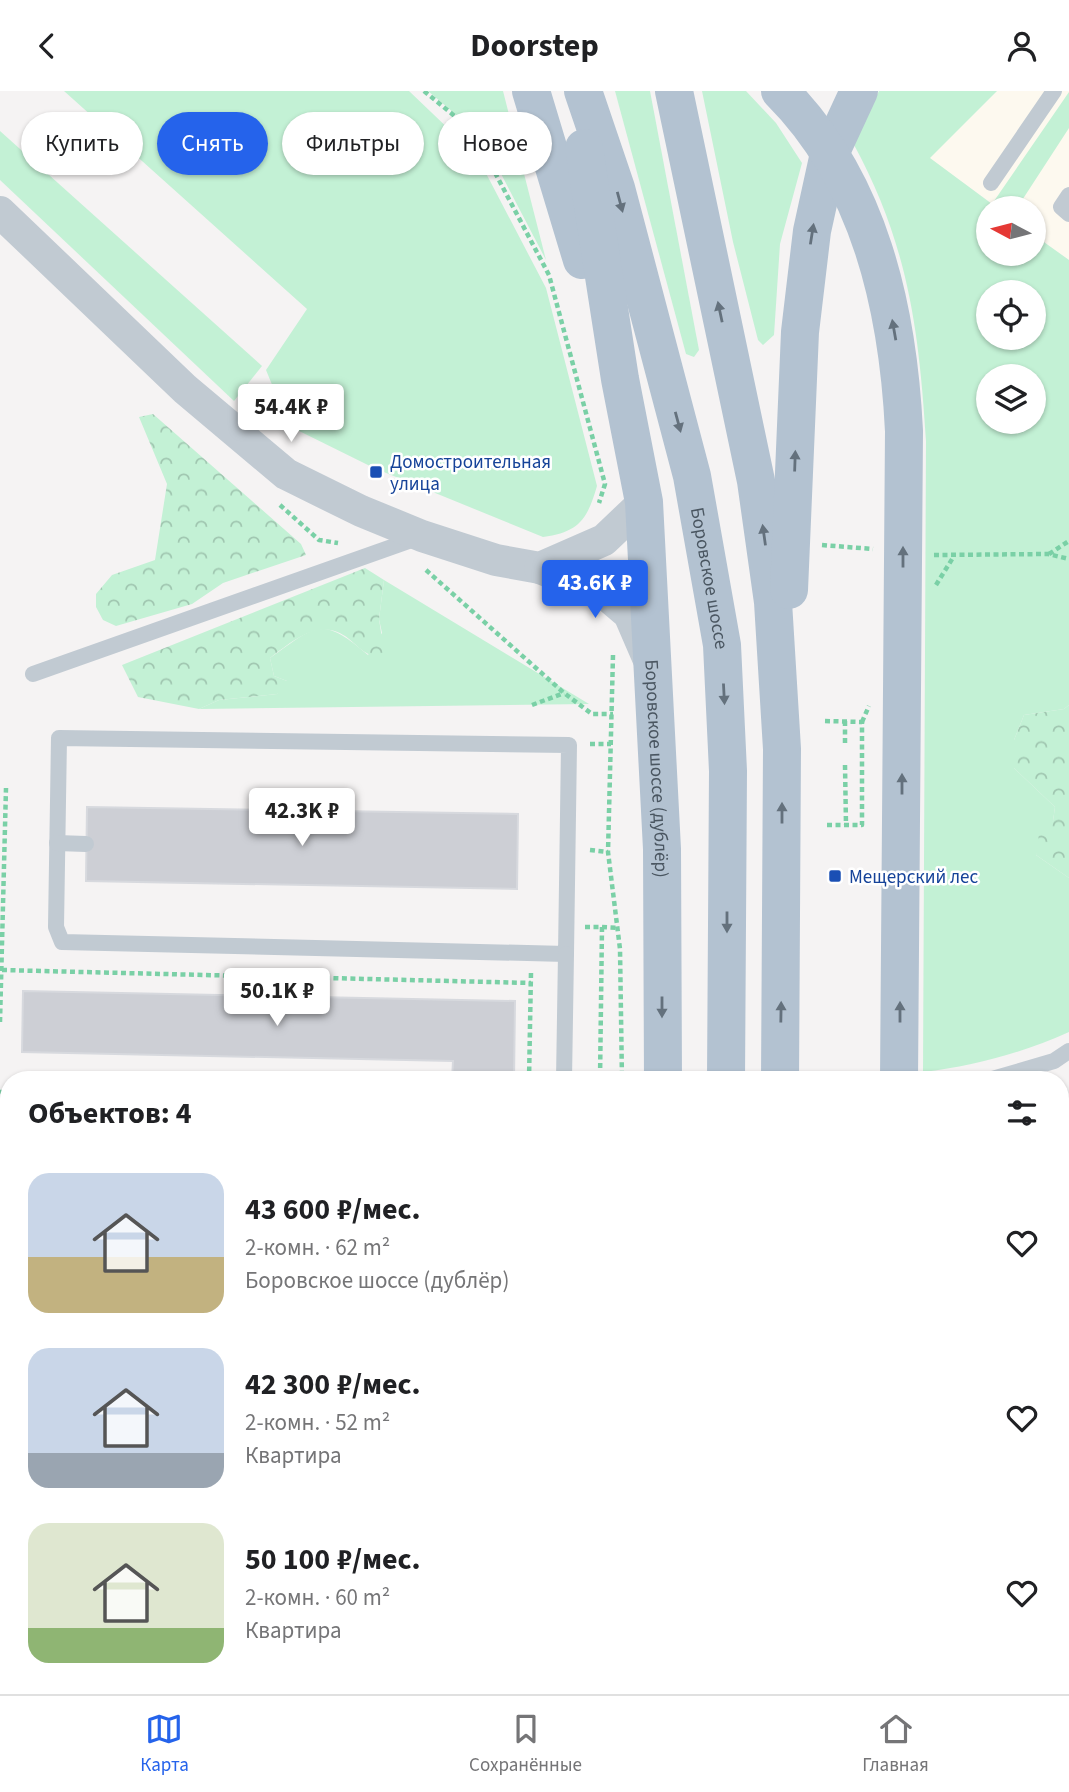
<!DOCTYPE html>
<html lang="ru">
<head>
<meta charset="utf-8">
<style>
	:root { --surface:#fff; --page:#f2f2f2; --text:#202124; --muted:#757577; --line:#e0e0e0; --accent:#2563eb }
	body { margin:0; font-family:"Source Sans 3",sans-serif; background:var(--page); color:var(--text); height:100vh; display:flex; flex-direction:column; font-size:26px; white-space:nowrap }
	* { box-sizing:border-box; margin:0 }
	p { font-size:23px; color:var(--muted) }
	.icon { flex:none; width:38px; height:38px; fill:none; stroke:currentColor; stroke-width:2; stroke-linecap:round; stroke-linejoin:round }
	.map { position:relative; flex:1; overflow:hidden }
	.drawer { position:absolute; left:0px; top:980px; width:1069px; height:623px; display:flex; flex-direction:column; background:var(--surface); border-radius:28px 28px 0 0; box-shadow:0 2px 5px #0004 }
	.drawer>* { flex:none }
	.guide { position:absolute; left:21px; top:21px; width:700px; height:63px; display:flex; gap:14px }
	.needle { width:46px; rotate:277deg }
	.tools { position:absolute; left:976px; top:105px; display:grid; gap:14px }
	.tools a { display:grid; place-items:center; width:70px; height:70px; border-radius:50%; background:var(--surface); box-shadow:0 2px 5px #0004; font-size:35px }
	.price { position:absolute; translate:-50% -60px; padding:0 16px; border-radius:7px; background:#fff; color:#222; font-size:23px; line-height:46px; filter:drop-shadow(0 2px 4px #0008) }
	.price::after { content:''; position:absolute; left:50%; top:42px; width:21px; height:16px; margin-left:-10px; background:inherit; clip-path:polygon(0 0,100% 0,50% 100%) }
	.price.current { background:var(--accent); color:#fff }
	ul { padding:0; list-style:none }
	li { display:flex; align-items:center; gap:21px; height:175px; padding:0 28px }
	li span { display:grid; place-items:center; flex:none; width:196px; height:140px; border-radius:21px; color:#555 }
	li>.icon { margin-inline-start:auto }
	span .icon { width:84px; height:84px; fill:#fffc; stroke-width:1 }
	li b { font-size:30px }
	h2 { display:flex; justify-content:space-between; align-items:center; height:84px; padding:0 28px; font-size:30px }
	.tag { padding:0 24px; border-radius:32px; background:var(--surface); box-shadow:0 2px 5px #0004; font-size:24px; line-height:63px }
	.tag.current { background:var(--accent); color:#fff }
	header { display:flex; justify-content:space-between; align-items:center; height:91px; padding:0 28px; background:var(--surface); font-size:32px; font-weight:700 }
	.menu { display:flex; justify-content:space-around; align-items:center; height:98px; border-top:2px solid var(--line); background:var(--surface); font-size:19px; color:var(--muted) }
	.menu a { display:grid; justify-items:center; gap:4px }
	.menu .current { color:var(--accent) }
	.map>svg:first-child { display:block }
	.commercial { fill:#fdf9ef }
	.green { fill:#c3f1d5; fill-rule:evenodd }
	.forest { fill:url(#forest-crowns) }
	.building { fill:#cdcfd5; stroke:#d7d9de; stroke-width:2 }
	.lines { fill:none; stroke-linecap:round; stroke-linejoin:round }
	.path { stroke:#7ad0a6; stroke-width:4.5; stroke-dasharray:5 3.5; stroke-linecap:butt }
	.lane { stroke:#c1cad2; stroke-width:16 }
	.street { stroke:#c1cad2; stroke-width:32 }
	.primary { stroke:#b3c2d1; stroke-width:38 }
	.primary-bridge { stroke:#b3c2d1; stroke-width:38 }
	.oneway { fill:#64717d }
	.transit-dot { fill:#1a4fb4; stroke:#fff; stroke-width:2.5 }
	.labels { text-anchor:middle; stroke-width:5; stroke-linejoin:round; paint-order:stroke }
	.transit-label { font-size:19px; fill:#164399; stroke:#fff; text-anchor:start }
	.street-label { font-size:19px; fill:#4a5661; stroke:#fff }
</style>
</head>
<body>
<header><svg class="icon" aria-label="back" viewBox="0 0 24 24"><path d="M15 5l-7 7 7 7"/></svg>Doorstep<svg class="icon" aria-label="person" viewBox="0 0 24 24"><circle cx="12" cy="8" r="4"/><path d="M4 21q1-7 8-7t8 7"/></svg></header>
<div class="map">
<svg width="1069" height="1603" viewBox="0 0 1069 1603">
	<defs>
		<pattern id="forest-crowns" width="20" height="18" patternUnits="userSpaceOnUse" patternTransform="scale(1.75)"><rect width="20" height="18" fill="#c3f1d5"/><path d="M2 6a3 3 0 1 1 6 0M12 15a3 3 0 1 1 6 0" fill="none" stroke="#a0c6b0"/></pattern>
	</defs>
	<rect width="100%" height="100%" fill="#f5f3f3"/>
	<!-- commercial -->
	<path class="commercial" d="M997 0H1069V169L1034 144V117H998L929 67Z"/>
	<!-- green -->
	<g class="green">
		<path d="M64 0H409L477 65 546 197 597 395C587 429 579 441 543 446L374 377 289 335 266 279 307 218Z"/>
		<path d="M428 0H503L546 169 486 54 473 38Z"/>
		<path d="M615 0H650L699 259 694 266 686 263Z"/>
		<path d="M702 0H746L776 32 802 72 780 153 774 244 763 254 758 249 733 151Z"/>
		<path d="M879 0H997L930 67 992 113 1069 1V37L1017 117H989V163H1034V144L1069 169V614L1064 618 1024 624 1014 649V677L1055 716 1053 730 1036 764 1069 787V941C1022 962 974 975 923 981L926 350C919 238 908 153 853 52ZM989 201H1034V247H989ZM989 285H1034V331H989Z"/>
		<path d="M0 40 262 275 234 310 0 89Z"/>
		<path d="M384 489 589 613 199 618 219 609 277 603 287 590 274 585 270 567C316 534 322 524 368 564L382 542 379 528Z"/>
	</g>
	<!-- forest -->
	<g class="forest">
		<path d="M153 323 301 453 306 464 223 492 192 513 116 535 103 529 96 516V503L112 484 155 469 167 393 139 326Z"/>
		<path d="M365 477 384 489 379 528 384 561 377 565C364 564 358 555 349 548 321 525 294 549 270 567L274 585 287 590 288 596 277 603 219 609 199 618 138 606 122 574Z"/>
		<path d="M1069 614V787L1036 764 1040 736 1053 730 1055 716 1014 677V649L1024 624 1064 618Z"/>
	</g>
	<!-- building -->
	<g class="building">
		<path d="M87 716 518 723 517 798 86 790Z"/>
		<path d="M23 900 515 910 514 989H452L453 970 22 961Z"/>
		<path d="M11 1595 246 1599 436 1603H11Z"/>
	</g>
	<g class="lines">
		<!-- path -->
		<g class="path">
			<path d="M424 0 473 40 549 184 605 393 599 412"/>
			<path d="M280 414 319 449 338 452"/>
			<path d="M822 454 873 458"/>
			<path d="M1049 463 1069 450"/>
			<path d="M934 464 1048 463 1069 468"/>
			<path d="M426 479 564 602 592 623H613"/>
			<path d="M936 494 954 465"/>
			<path d="M613 564 608 761 620 858 622 989"/>
			<path d="M532 614 564 602"/>
			<path d="M825 630 862 631V734H826"/>
			<path d="M862 631 869 615"/>
			<path d="M845 652V630"/>
			<path d="M590 653H611"/>
			<path d="M845 674 846 734"/>
			<path d="M590 759 608 761"/>
			<path d="M585 836H602L600 989"/>
			<path d="M602 836 618 837"/>
			<path d="M2 879 531 892"/>
			<path d="M0 931 6 697"/>
			<path d="M529 989 531 881"/>
			<path d="M0 1001H9"/>
			<path d="M0 1109 9 1110"/>
			<path d="M0 1323H9"/>
			<path d="M0 1385H9"/>
			<path d="M0 1514H9"/>
			<path d="M0 1579 9 1580"/>
			<path d="M629 1594V1603"/>
			<path d="M520 1603V1594"/>
			<path d="M590 1603 591 1594"/>
		</g>
		<!-- lane -->
		<g class="lane">
			<path d="M991 92 1054 0"/>
			<path d="M1069 104 1061 116 1069 123"/>
			<path d="M33 583 420 446"/>
			<path d="M59 647 569 654 566 863 62 851 56 836Z"/>
			<path d="M57 752 86 753"/>
			<path d="M564 989 566 863"/>
			<path d="M989 989 1054 970 1069 960"/>
			<path d="M1060 1028 1069 1036"/>
			<path d="M555 1603V1594"/>
		</g>
		<!-- street -->
		<g class="street">
			<path d="M0 121 185 298 286 383 361 420 422 445 496 469 540 477 604 449 644 411"/>
			<path d="M540 477 609 506 629 523 648 567"/>
		</g>
		<!-- primary -->
		<g class="primary">
			<path d="M531 0 582 169"/>
			<path id="s1" d="M583 0 616 97 692 385 722 554 728 680 726 989"/>
			<path d="M674 0 756 390 773 511 782 658 780 989"/>
			<path id="s2" d="M584 57 620 288 644 411 662 758 663 989"/>
			<path d="M789 499 800 241 812 140 828 67 859 0"/>
			<path d="M664 1594V1603"/>
			<path d="M728 1594V1603"/>
			<path d="M784 1594V1603"/>
			<path d="M888 1603V1594"/>
		</g>
		<!-- primary-bridge -->
		<path class="primary-bridge" d="M780 0C870 90 898 218 904 340L899 989"/>
	</g>
	<!-- one-way arrows -->
	<defs><path id="oneway-solid" d="M-6-.8H1V-3.2L6.5 0L1 3.2V.8H-6Z" transform="scale(1.75)"/></defs>
	<g class="oneway">
		<use href="#oneway-solid" transform="translate(620 111) rotate(75)"/>
		<use href="#oneway-solid" transform="translate(812 143) rotate(-81)"/>
		<use href="#oneway-solid" transform="translate(720 221) rotate(-102)"/>
		<use href="#oneway-solid" transform="translate(894 239) rotate(-100)"/>
		<use href="#oneway-solid" transform="translate(678 331) rotate(75)"/>
		<use href="#oneway-solid" transform="translate(795 370) rotate(-88)"/>
		<use href="#oneway-solid" transform="translate(764 444) rotate(-98)"/>
		<use href="#oneway-solid" transform="translate(903 466) rotate(-90)"/>
		<use href="#oneway-solid" transform="translate(724 603) rotate(87)"/>
		<use href="#oneway-solid" transform="translate(902 693) rotate(-90)"/>
		<use href="#oneway-solid" transform="translate(782 722) rotate(-90)"/>
		<use href="#oneway-solid" transform="translate(727 831) rotate(90)"/>
		<use href="#oneway-solid" transform="translate(662 916) rotate(90)"/>
		<use href="#oneway-solid" transform="translate(781 921) rotate(-89)"/>
		<use href="#oneway-solid" transform="translate(900 921) rotate(-90)"/>
	</g>
	<!-- markers -->
	<g class="transit-dot">
		<rect x="369" y="374" width="14" height="14" rx="3.5"/>
		<rect x="828" y="778" width="14" height="14" rx="3.5"/>
	</g>
	<g class="labels">
		<!-- transit labels -->
		<g class="transit-label">
			<text x="390" y="377">Домостроительная<tspan x="390" dy="22">улица</tspan></text>
			<text x="849" y="792">Мещерский лес</text>
		</g>
		<!-- street labels -->
		<g class="street-label">
			<text dy="7" stroke="none"><textPath href="#s1" startOffset="504">Боровское шоссе</textPath></text>
			<text dy="7" stroke="none"><textPath href="#s2" startOffset="626">Боровское шоссе (дублёр)</textPath></text>
		</g>
	</g>
</svg>
<div class="tools">
<a><svg class="needle" viewBox="-14 -14 28 28"><path d="M0-13l5 13h-10z" fill="#e53935"/><path d="M0 13l5-13h-10z" fill="#757577"/></svg></a>
<a><svg class="icon" aria-label="locate" viewBox="0 0 24 24"><circle cx="12" cy="12" r="6"/><path d="M12 2v4M12 18v4M2 12h4M18 12h4"/></svg></a>
<a><svg class="icon" aria-label="layers" viewBox="0 0 24 24"><path d="M12 4l9 5-9 5-9-5zM3 14l9 5 9-5"/></svg></a>
</div>
<b class="price" style="left:291px;top:353px">54.4K ₽</b>
<b class="price current" style="left:595px;top:529px">43.6K ₽</b>
<b class="price" style="left:302px;top:757px">42.3K ₽</b>
<b class="price" style="left:277px;top:937px">50.1K ₽</b>
<div class="guide">
<a class="tag">Купить</a>
<a class="tag current">Снять</a>
<a class="tag">Фильтры</a>
<a class="tag">Новое</a>
</div>
<section class="drawer">
<h2>Объектов: 4<svg class="icon" aria-label="filters" viewBox="0 0 24 24"><path d="M4 7h16M4 17h16"/><circle cx="9" cy="7" r="2"/><circle cx="15" cy="17" r="2"/></svg></h2>
<ul>
<li><span style="background:linear-gradient(#c9d6e8 60%,#c2b280 0)"><svg class="icon" aria-label="home" viewBox="0 0 24 24"><path d="M3 11l9-7 9 7M6 9v11h12V9"/></svg></span><div><b>43 600 ₽/мес.</b><p>2-комн. · 62 m²</p><p>Боровское шоссе (дублёр)</p></div><svg class="icon" aria-label="heart" viewBox="0 0 24 24"><path d="M12 20l-8-8c-3-5 5-10 8-4 3-6 11-1 8 4z"/></svg></li>
<li><span style="background:linear-gradient(#c9d6e8 75%,#9aa5b1 0)"><svg class="icon" aria-label="home" viewBox="0 0 24 24"><path d="M3 11l9-7 9 7M6 9v11h12V9"/></svg></span><div><b>42 300 ₽/мес.</b><p>2-комн. · 52 m²</p><p>Квартира</p></div><svg class="icon" aria-label="heart" viewBox="0 0 24 24"><path d="M12 20l-8-8c-3-5 5-10 8-4 3-6 11-1 8 4z"/></svg></li>
<li><span style="background:linear-gradient(#dfe7d0 75%,#8fb573 0)"><svg class="icon" aria-label="home" viewBox="0 0 24 24"><path d="M3 11l9-7 9 7M6 9v11h12V9"/></svg></span><div><b>50 100 ₽/мес.</b><p>2-комн. · 60 m²</p><p>Квартира</p></div><svg class="icon" aria-label="heart" viewBox="0 0 24 24"><path d="M12 20l-8-8c-3-5 5-10 8-4 3-6 11-1 8 4z"/></svg></li>
</ul>
</section>
</div>
<nav class="menu">
<a class="current"><svg class="icon" aria-label="map" viewBox="0 0 24 24"><path d="M3 6l6-2 6 2 6-2v14l-6 2-6-2-6 2zM9 4v14M15 6v14"/></svg>Карта</a>
<a><svg class="icon" aria-label="saved" viewBox="0 0 24 24"><path d="M7 4h10v16l-5-4-5 4z"/></svg>Сохранённые</a>
<a><svg class="icon" aria-label="home" viewBox="0 0 24 24"><path d="M3 11l9-7 9 7M6 9v11h12V9"/></svg>Главная</a>
</nav>
</body>
</html>
